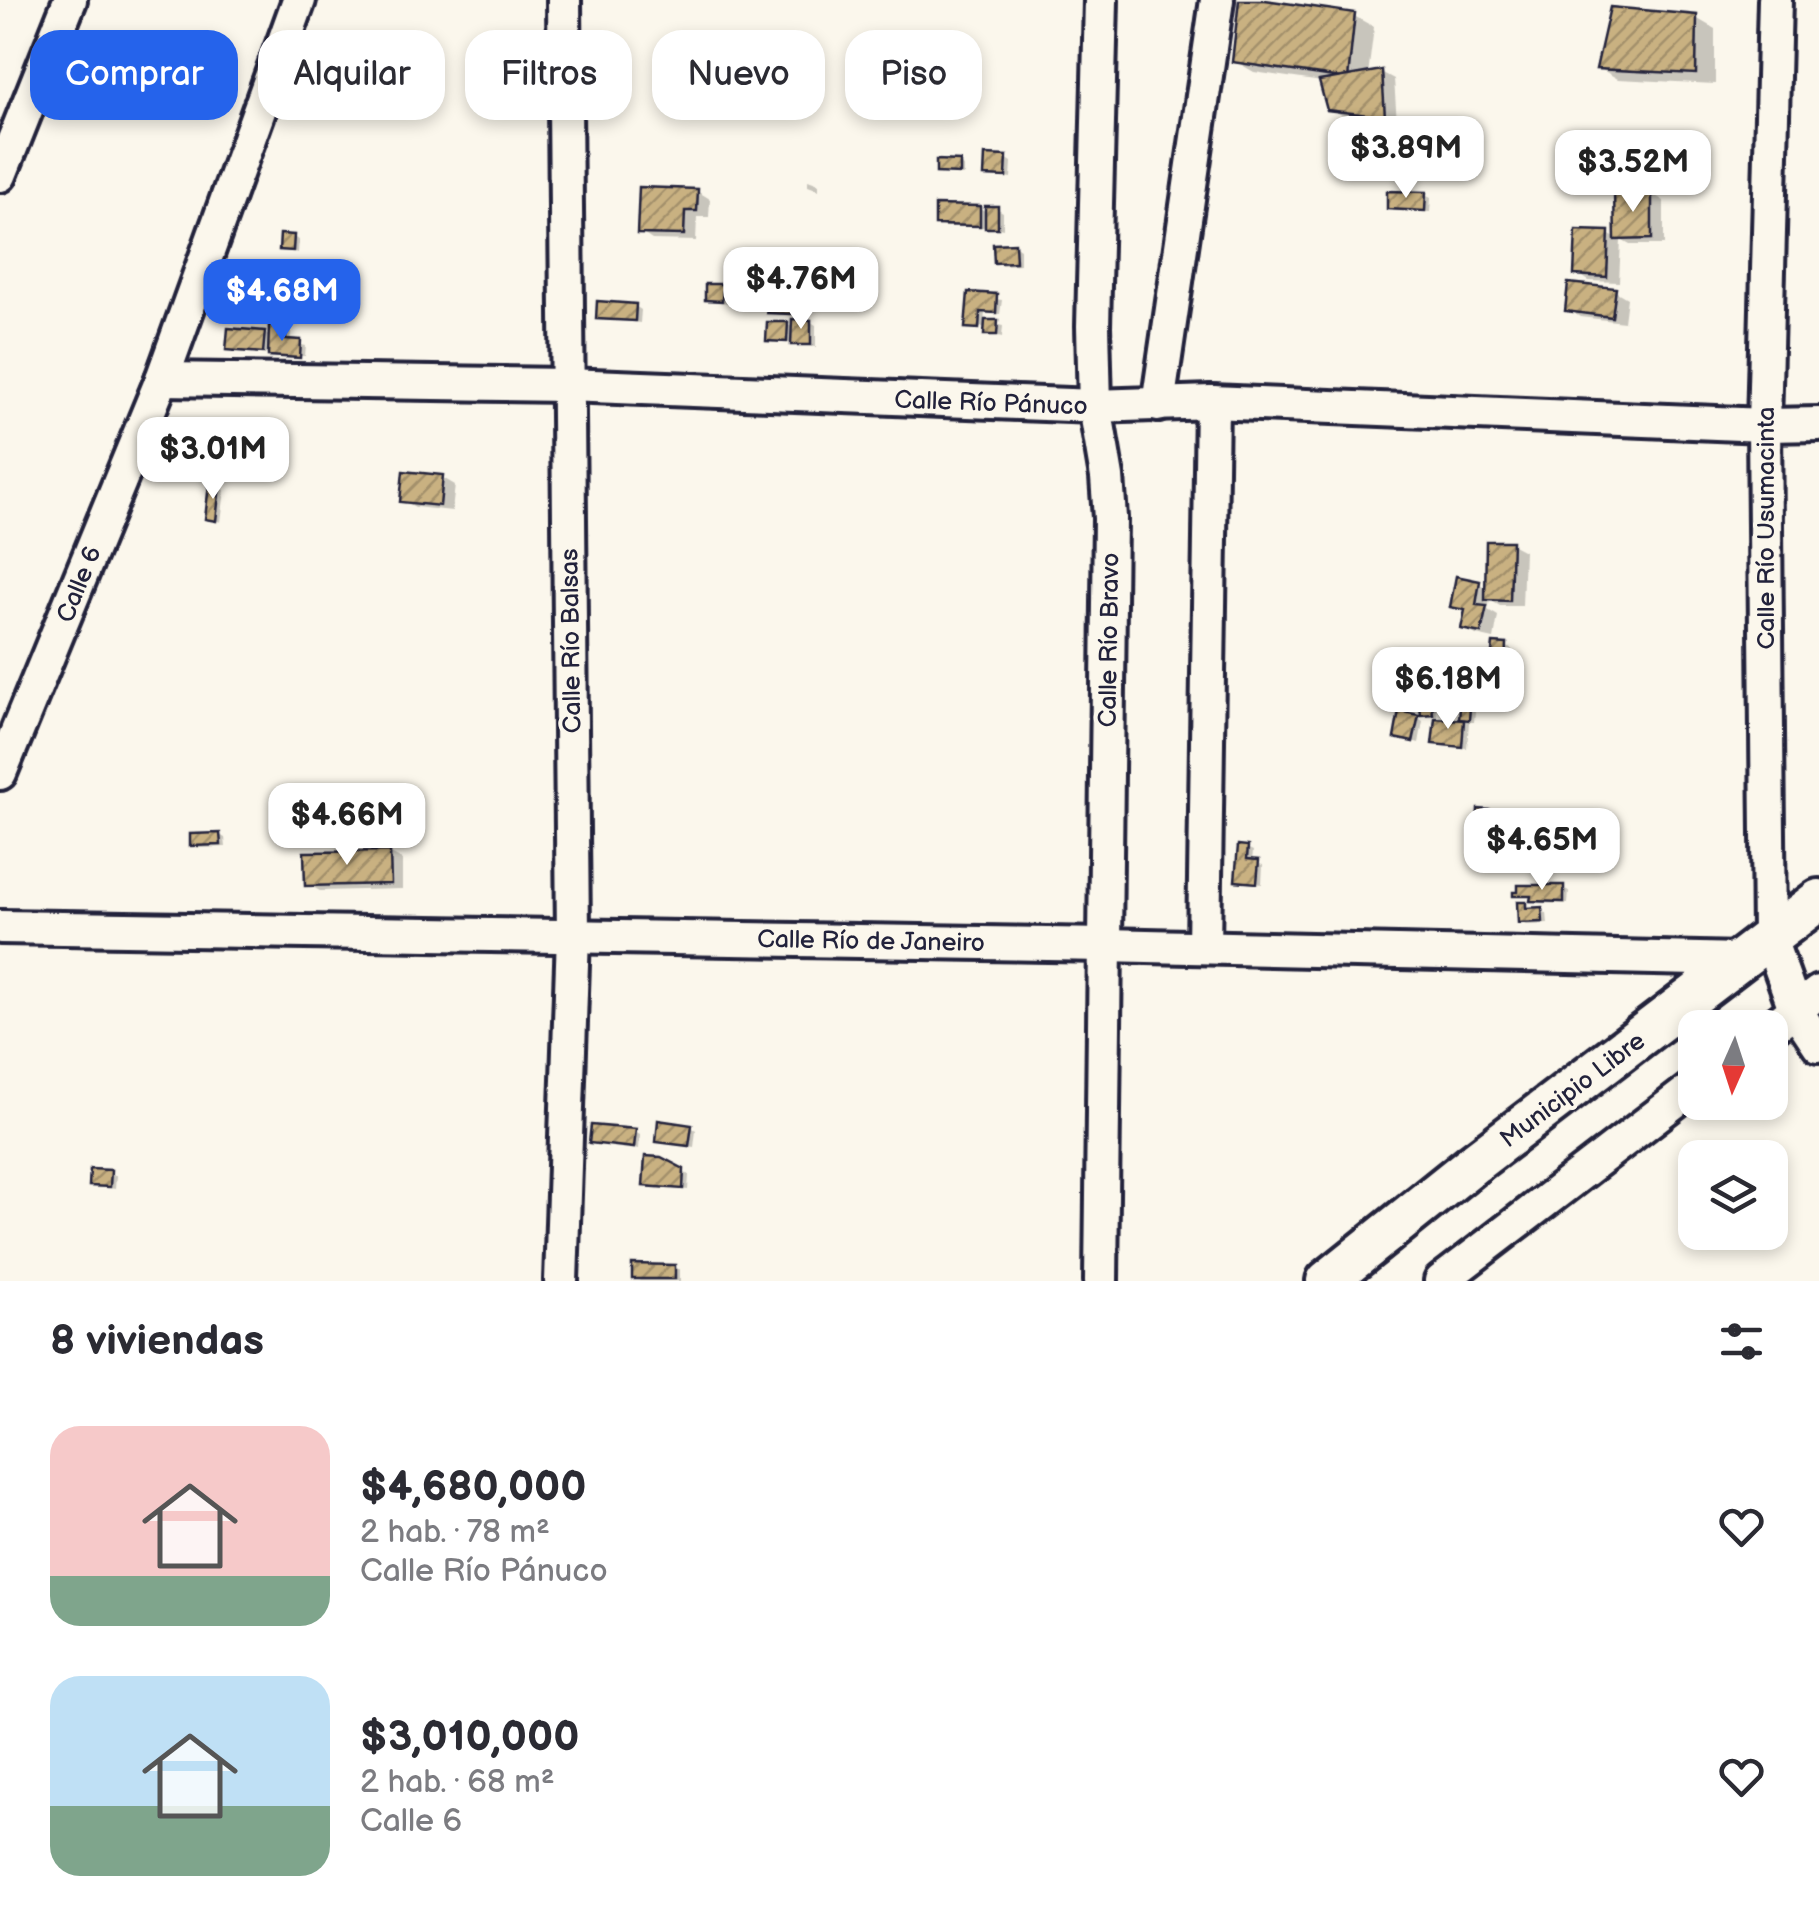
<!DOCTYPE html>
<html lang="es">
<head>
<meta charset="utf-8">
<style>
	:root { --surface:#fff; --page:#f2f2f3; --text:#2b2b33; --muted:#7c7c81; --accent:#2563eb }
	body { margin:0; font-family:"Balsamiq Sans",sans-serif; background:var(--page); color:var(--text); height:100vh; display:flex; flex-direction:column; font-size:38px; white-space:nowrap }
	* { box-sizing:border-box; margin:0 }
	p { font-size:32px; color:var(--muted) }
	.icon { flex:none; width:55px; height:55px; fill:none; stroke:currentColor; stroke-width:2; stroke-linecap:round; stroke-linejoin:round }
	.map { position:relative; height:1281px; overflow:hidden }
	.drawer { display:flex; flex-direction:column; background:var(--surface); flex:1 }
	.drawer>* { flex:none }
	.hud { position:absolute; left:30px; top:30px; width:1000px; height:90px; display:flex; gap:20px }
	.needle { width:65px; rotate:183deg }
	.controls { position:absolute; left:1678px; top:1010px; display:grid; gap:20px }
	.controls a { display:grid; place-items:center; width:110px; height:110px; border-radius:20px; background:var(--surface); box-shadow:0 5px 15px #0003; font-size:50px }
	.price { position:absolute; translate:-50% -85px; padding:0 22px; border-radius:20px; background:#fff; color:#222; font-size:32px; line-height:65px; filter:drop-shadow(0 2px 5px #0008) }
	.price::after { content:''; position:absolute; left:50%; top:60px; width:30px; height:22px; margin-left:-15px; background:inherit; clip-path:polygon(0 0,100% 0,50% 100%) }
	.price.selected { background:var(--accent); color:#fff }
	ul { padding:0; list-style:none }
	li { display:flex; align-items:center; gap:30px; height:250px; padding:0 50px }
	li span { display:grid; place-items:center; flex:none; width:280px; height:200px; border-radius:30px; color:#555 }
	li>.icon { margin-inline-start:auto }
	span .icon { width:120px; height:120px; fill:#fffc; stroke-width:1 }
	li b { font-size:42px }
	h2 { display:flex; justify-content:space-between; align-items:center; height:120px; padding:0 50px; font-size:42px }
	.pill { padding:0 35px; border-radius:30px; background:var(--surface); box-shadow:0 5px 15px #0003; font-size:35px; line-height:90px }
	.pill.selected { background:var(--accent); color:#fff }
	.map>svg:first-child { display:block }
	.shadow { fill:#0003 }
	.building { fill:url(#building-hatch); stroke:#22223b; stroke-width:2.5 }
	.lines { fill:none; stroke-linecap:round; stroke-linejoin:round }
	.minor-casing { stroke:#22223b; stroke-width:40 }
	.tertiary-casing { stroke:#22223b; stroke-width:48 }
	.minor { stroke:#fbf7ec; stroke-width:32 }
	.tertiary { stroke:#fbf7ec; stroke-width:40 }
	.labels { text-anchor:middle; stroke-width:8; stroke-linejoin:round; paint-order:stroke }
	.street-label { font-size:25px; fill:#22223b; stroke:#fbf7ec }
</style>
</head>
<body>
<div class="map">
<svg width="1819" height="1281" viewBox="0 0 1819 1281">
	<defs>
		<pattern id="building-hatch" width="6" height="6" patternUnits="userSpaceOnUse" patternTransform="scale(2.5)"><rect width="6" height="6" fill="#c9b181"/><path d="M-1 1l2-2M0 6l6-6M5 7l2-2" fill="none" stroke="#a3906b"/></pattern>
	</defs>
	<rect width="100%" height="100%" fill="#fbf7ec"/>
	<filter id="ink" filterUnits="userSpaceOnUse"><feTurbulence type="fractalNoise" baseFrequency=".01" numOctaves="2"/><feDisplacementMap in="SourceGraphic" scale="20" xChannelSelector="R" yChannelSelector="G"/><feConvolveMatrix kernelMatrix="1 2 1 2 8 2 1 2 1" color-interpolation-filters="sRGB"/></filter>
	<g filter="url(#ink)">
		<!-- shadow -->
		<g class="shadow">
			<path d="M1242 0 1354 16 1374 27 1368 75 1381 72 1394 79 1397 123 1343 116 1330 108 1322 82 1254 72 1235 61Z"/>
			<path d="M1696 18 1715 29V84L1618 79 1599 68Z"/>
			<path d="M1464 136 1469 139V151L1452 148Z"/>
			<path d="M1586 137 1592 140 1591 158H1580L1574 154Z"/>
			<path d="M1006 158 1012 162 1011 178 987 174Z"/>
			<path d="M959 164 964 167V176L938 172Z"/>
			<path d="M1610 169 1615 172 1616 180 1594 177Z"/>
			<path d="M808 180 819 184V190L808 186Z"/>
			<path d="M697 191 710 199 709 217H697L696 241 652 240 640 232Z"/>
			<path d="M1651 193 1664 201V245H1630L1621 240 1619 282 1589 281 1577 273 1608 234 1617 239Z"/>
			<path d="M1425 195 1431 198 1430 212 1395 211 1389 208Z"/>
			<path d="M980 208 988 213 998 209 1003 212V229L985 225V227H943L937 223Z"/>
			<path d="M293 237 299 240 298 253 282 249Z"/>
			<path d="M1014 245 1020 249V264L1002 265 996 262Z"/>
			<path d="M763 275 768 278 769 294 748 291Z"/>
			<path d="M722 286 727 290V303L707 299Z"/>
			<path d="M742 291 748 294V302L734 299Z"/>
			<path d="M1615 291 1627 298 1624 322 1580 317 1568 310Z"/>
			<path d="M970 295 1002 300 1000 314 985 313 984 322 1003 326 1002 337 987 333 992 328 970 326Z"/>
			<path d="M790 298 796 301V315L770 312Z"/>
			<path d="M635 306 641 310 640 323 599 317Z"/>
			<path d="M811 322 816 325V347L768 340 788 325 794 328Z"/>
			<path d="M286 329 291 332 290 342 306 346 305 356 234 352 229 349 264 333 271 337Z"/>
			<path d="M443 478 455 485 452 511 415 507 403 500Z"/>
			<path d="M219 487 225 490 221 522 208 518Z"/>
			<path d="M1511 544 1524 551 1522 606H1500L1490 600 1488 610 1498 616 1494 639 1476 635 1464 628 1467 613 1453 605 1479 584 1487 588Z"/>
			<path d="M1506 646 1512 650 1511 664 1494 660Z"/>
			<path d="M1463 698 1476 702 1474 722H1469L1467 748 1440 746 1435 743 1461 722Z"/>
			<path d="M1430 699 1436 702 1437 716 1423 714Z"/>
			<path d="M1418 718 1423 721 1419 743 1397 737Z"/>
			<path d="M331 798 337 802 336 823H323L317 820Z"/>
			<path d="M1499 814 1505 817 1504 844 1479 838Z"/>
			<path d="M1535 815 1541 818 1543 845 1525 846 1520 843Z"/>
			<path d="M220 835 225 838 226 847 198 848 192 845Z"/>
			<path d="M1247 848 1253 851 1252 862 1263 865 1262 884 1238 880Z"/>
			<path d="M389 853 402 860V889L320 891 307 884Z"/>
			<path d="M1563 888 1569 891 1568 904 1538 903 1533 898 1520 894Z"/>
			<path d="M1525 904 1530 910 1547 913 1548 924 1526 925 1520 922Z"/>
			<path d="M691 1127 696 1130 694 1147 658 1141Z"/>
			<path d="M635 1132 640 1135 639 1149 592 1142Z"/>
			<path d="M660 1160 689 1175 688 1190 646 1185Z"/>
			<path d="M110 1173 116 1176 115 1189 92 1185Z"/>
			<path d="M675 1267 680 1270V1281H640L635 1278Z"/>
		</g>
		<!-- building -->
		<g class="building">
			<path d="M1239 0H1265L1355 13 1348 79 1232 62Z"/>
			<path d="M1610 7 1697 15 1696 74 1596 69Z"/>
			<path d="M1382 70 1385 117 1327 110 1319 81Z"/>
			<rect x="1450" y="133" width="14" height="16"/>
			<path d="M1573 134 1587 135 1586 156H1572Z"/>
			<path d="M985 155 1007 156 1006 177 984 176Z"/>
			<path d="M936 160 960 161V174L936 173Z"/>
			<path d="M1591 167H1611V178H1592Z"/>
			<path d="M639 187 698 189 697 211H685L684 235 637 234Z"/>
			<path d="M1387 191 1426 192 1425 211 1387 209Z"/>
			<path d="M1614 191H1652V239L1615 240Z"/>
			<path d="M935 205 980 206V226L935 225Z"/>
			<rect x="985" y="206" width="13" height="22"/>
			<path d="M1576 230 1609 231 1607 277 1574 275Z"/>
			<path d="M280 234 294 235 293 251 279 250Z"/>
			<path d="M1015 243 1016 262 994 263 993 244Z"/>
			<path d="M734 271V281H723V272Z"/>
			<path d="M745 273H764V293H746Z"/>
			<path d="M1568 283 1616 288 1612 317 1565 311Z"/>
			<path d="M705 284H723L722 301 705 300Z"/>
			<path d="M731 288 743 289V300H731Z"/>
			<path d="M968 292 997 294 996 313 980 312 979 329 965 328Z"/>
			<path d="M768 295H791V314L767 313Z"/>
			<path d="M597 301 636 304 635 321 596 319Z"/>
			<path d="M792 319 811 320V345H791Z"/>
			<path d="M985 320H998L997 335H984Z"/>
			<path d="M767 322H788L787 342 766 341Z"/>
			<path d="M269 325 286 326V339L301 340 300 358 268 356Z"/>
			<path d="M228 328 265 331 263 353 226 350Z"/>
			<path d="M403 471 443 475 440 506 400 502Z"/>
			<path d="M209 484 220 485 216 521 205 519Z"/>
			<path d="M1486 541H1512L1510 601 1485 600Z"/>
			<path d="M1456 576 1480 581 1476 605 1487 606 1481 633 1461 629 1465 610 1450 607Z"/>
			<path d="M1493 643 1507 644 1506 663 1491 662Z"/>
			<path d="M1431 696 1433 714 1421 715 1419 698Z"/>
			<path d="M1461 696H1471L1469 720 1459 719Z"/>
			<path d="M1399 711 1419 715 1413 742 1394 738Z"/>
			<path d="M1435 718 1464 720 1462 747 1432 744Z"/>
			<path d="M316 796H332L331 822 315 821Z"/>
			<path d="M1478 809 1500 811 1499 843 1476 839Z"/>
			<path d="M1536 812 1539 843 1517 844 1515 813Z"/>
			<path d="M220 833 221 845 190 846V834Z"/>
			<path d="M1238 845 1248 846 1247 859 1259 860 1257 883 1235 881Z"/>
			<path d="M390 851 391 884 305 886 304 852Z"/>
			<path d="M1518 885H1564V902L1530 901 1531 896H1513V892H1518Z"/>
			<path d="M1517 902H1526V908L1542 907 1543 922 1518 923Z"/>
			<path d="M658 1120 692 1125 689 1146 656 1142Z"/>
			<path d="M591 1125 636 1129 634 1148 589 1143Z"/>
			<path d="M645 1156 661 1157 684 1169 683 1189 643 1186Z"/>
			<path d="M90 1169 111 1170 110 1187 89 1186Z"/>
			<path d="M632 1264 675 1265V1279H632Z"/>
		</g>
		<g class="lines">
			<!-- minor casing -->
			<g class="minor-casing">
				<g id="minor">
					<path d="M1101 0 1093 326 1095 406 1107 477 1110 518 1101 1281"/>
					<path d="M1775 0 1764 425 1769 936 1795 1009 1819 1045"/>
					<path d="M0 175 70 0"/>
					<path d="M162 379 567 385 1095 406 1212 402 1764 425 1819 424"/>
					<path d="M1158 405 1217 0"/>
					<path d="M0 773 162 379 299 0"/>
					<path d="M0 927 1105 945 1741 960"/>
					<path d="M1204 947 1212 402"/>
					<path d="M1770 1029 1819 992"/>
					<path d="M561 1281 573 935 564 0"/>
					<path d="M1441 1281 1695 1086"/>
				</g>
			</g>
			<!-- tertiary casing -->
			<g class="tertiary-casing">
				<path id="tertiary" d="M1327 1281 1474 1163 1819 900"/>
			</g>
			<!-- minor -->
			<use href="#minor" class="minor"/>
			<!-- tertiary -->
			<use href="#tertiary" class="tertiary"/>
		</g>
	</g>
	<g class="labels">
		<!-- street labels -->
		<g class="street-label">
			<text transform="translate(991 402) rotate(2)" y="9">Calle Río Pánuco</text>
			<text transform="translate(1765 528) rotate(-90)" y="9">Calle Río Usumacinta</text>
			<text transform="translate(78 584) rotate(-68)" y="9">Calle 6</text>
			<text transform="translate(1108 640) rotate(-89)" y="9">Calle Río Bravo</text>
			<text transform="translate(570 641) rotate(-91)" y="9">Calle Río Balsas</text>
			<text transform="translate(871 940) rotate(1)" y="9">Calle Río de Janeiro</text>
			<text transform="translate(1572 1089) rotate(-37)" y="9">Municipio Libre</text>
		</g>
	</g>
</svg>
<div class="controls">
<a><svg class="needle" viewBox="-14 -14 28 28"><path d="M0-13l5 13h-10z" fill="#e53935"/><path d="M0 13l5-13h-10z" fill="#7c7c81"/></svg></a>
<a><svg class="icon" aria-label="layers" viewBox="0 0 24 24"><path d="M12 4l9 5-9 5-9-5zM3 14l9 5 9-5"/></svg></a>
</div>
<b class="price" style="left:1406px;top:201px">$3.89M</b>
<b class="price" style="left:1633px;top:215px">$3.52M</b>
<b class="price" style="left:801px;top:332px">$4.76M</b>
<b class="price selected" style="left:282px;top:344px">$4.68M</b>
<b class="price" style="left:213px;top:502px">$3.01M</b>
<b class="price" style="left:1448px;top:732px">$6.18M</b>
<b class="price" style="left:347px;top:868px">$4.66M</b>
<b class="price" style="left:1542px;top:893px">$4.65M</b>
<div class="hud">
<a class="pill selected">Comprar</a>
<a class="pill">Alquilar</a>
<a class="pill">Filtros</a>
<a class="pill">Nuevo</a>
<a class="pill">Piso</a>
</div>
</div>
<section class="drawer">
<h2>8 viviendas<svg class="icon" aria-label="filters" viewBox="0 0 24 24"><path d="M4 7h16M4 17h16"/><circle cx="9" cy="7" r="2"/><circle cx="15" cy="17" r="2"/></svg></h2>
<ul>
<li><span style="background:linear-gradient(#f6c9c9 75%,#7fa58c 0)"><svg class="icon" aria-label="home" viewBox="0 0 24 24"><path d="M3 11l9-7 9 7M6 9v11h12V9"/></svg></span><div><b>$4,680,000</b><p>2 hab. · 78 m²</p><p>Calle Río Pánuco</p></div><svg class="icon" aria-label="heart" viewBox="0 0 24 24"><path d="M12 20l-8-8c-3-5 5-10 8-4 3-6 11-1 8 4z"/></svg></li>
<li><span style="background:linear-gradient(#bfe0f5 65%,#7fa58c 0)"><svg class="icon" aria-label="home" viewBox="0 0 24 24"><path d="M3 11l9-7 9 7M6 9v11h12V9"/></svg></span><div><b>$3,010,000</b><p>2 hab. · 68 m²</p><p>Calle 6</p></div><svg class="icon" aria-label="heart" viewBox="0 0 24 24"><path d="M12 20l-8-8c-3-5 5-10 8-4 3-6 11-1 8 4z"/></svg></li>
</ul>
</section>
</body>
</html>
